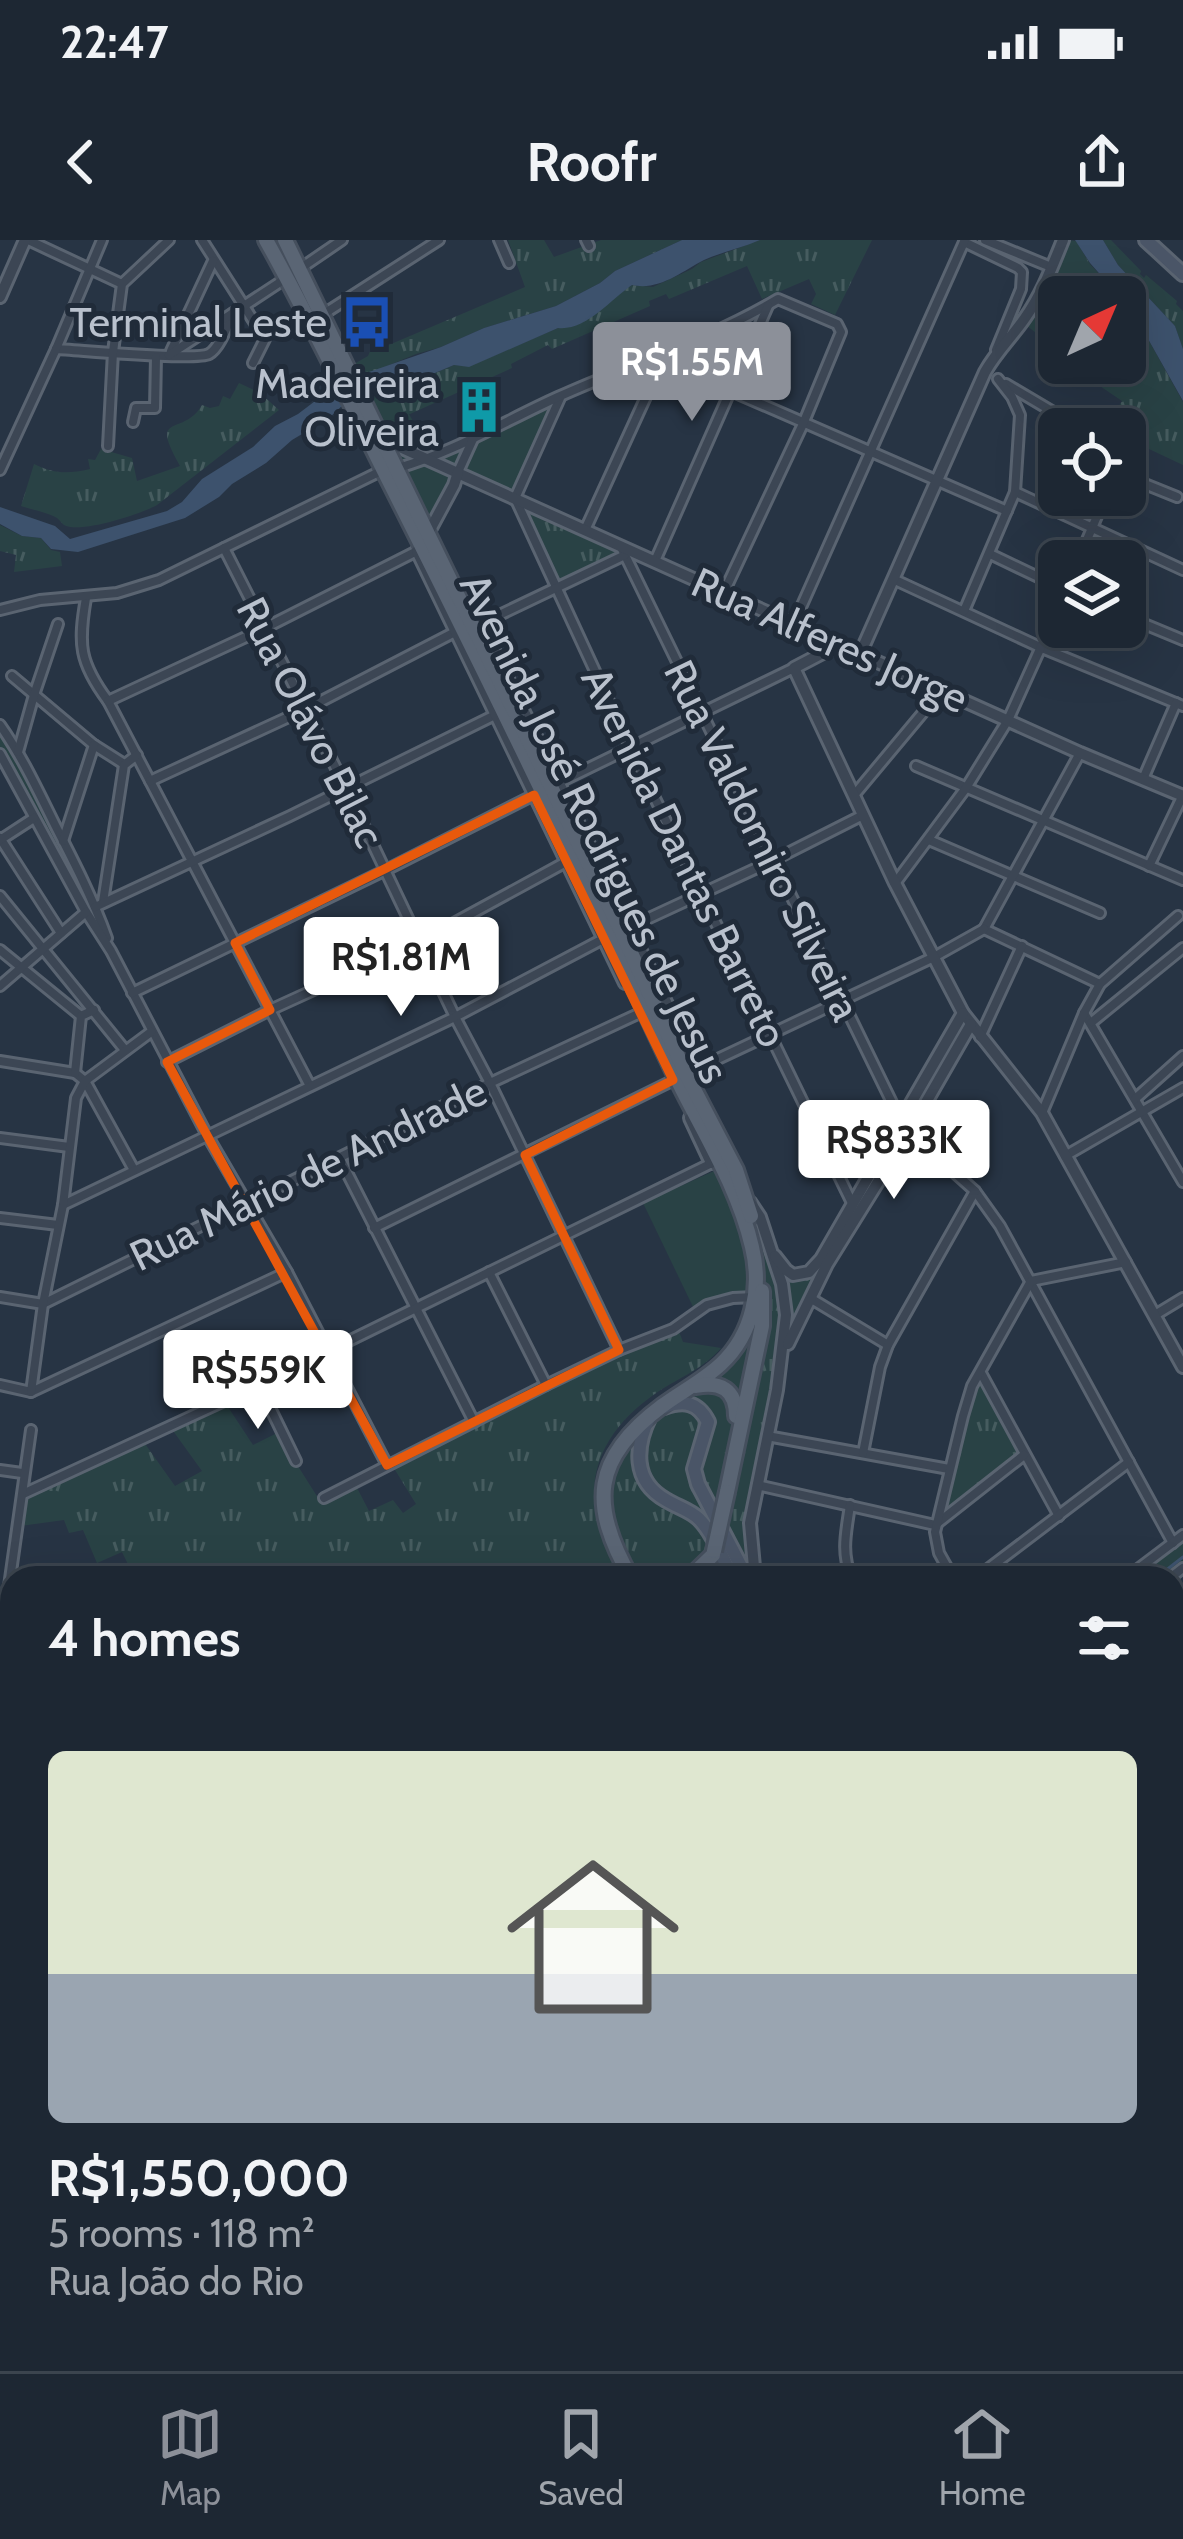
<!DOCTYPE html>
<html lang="en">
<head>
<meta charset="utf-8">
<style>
	:root { --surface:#1d2733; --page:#2a333f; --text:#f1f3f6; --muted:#a0a5ac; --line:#3b444e; --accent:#8c9099 }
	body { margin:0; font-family:Cabin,sans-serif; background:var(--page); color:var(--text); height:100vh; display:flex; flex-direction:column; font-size:45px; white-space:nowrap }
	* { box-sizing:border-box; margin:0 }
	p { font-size:39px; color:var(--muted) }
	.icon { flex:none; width:66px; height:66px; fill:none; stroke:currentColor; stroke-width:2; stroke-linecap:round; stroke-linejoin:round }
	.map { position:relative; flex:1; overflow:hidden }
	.panel { position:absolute; left:0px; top:1326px; width:1185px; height:807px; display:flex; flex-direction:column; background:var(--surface); border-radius:36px 36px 0 0; box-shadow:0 12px 48px #0002,0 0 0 3px var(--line) }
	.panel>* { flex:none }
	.needle { width:78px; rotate:44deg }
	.buttons { position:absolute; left:1038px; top:36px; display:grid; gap:24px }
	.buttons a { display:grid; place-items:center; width:108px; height:108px; border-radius:18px; background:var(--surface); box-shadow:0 12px 48px #0002,0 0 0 3px var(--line); font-size:60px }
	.price { position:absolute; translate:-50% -102px; padding:0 27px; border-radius:12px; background:#fff; color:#222; font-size:39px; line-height:78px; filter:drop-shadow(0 3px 6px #0008) }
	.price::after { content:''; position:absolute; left:50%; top:72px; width:36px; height:27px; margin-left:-18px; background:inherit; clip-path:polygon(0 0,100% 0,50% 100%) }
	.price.on { background:var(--accent); color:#fff }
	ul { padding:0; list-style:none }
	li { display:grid; align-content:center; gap:24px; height:636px; padding:0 48px }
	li+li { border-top:3px solid var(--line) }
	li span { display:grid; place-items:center; height:372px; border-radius:18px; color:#555 }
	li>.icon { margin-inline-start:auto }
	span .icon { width:216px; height:216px; fill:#fffc; stroke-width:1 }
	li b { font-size:51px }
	h2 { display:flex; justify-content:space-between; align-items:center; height:144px; padding:0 48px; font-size:51px }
	.status { display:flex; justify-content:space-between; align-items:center; height:84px; padding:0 60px; background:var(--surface); direction:ltr }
	.status svg { height:33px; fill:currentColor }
	header { display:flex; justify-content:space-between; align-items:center; height:156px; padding:0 48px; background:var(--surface); font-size:54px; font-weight:800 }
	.tab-bar { display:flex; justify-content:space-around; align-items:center; height:168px; border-top:3px solid var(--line); background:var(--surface); font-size:33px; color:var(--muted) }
	.tab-bar a { display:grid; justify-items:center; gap:6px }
	.tab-bar .on { color:var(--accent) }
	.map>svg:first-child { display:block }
	.grass { fill:url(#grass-tufts) }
	.park { fill:#294245 }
	.water { fill:#3d526d }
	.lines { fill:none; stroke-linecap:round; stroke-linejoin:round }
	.stream { stroke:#3d526d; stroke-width:3 }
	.minor-casing { stroke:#5a6471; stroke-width:14 }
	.tertiary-casing { stroke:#5a6471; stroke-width:16 }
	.secondary-casing { stroke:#5a6471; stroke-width:18 }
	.primary-casing { stroke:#454f5d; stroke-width:20 }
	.minor { stroke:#3c4654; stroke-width:8 }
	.tertiary { stroke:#3c4654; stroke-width:10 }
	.secondary { stroke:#4a5567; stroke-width:12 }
	.primary { stroke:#5a6574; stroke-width:14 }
	.primary-bridge-casing { stroke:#454f5d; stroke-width:20; stroke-linecap:butt }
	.primary-bridge { stroke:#5a6574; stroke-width:14 }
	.marked { fill:none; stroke:#e8590c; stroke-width:9; stroke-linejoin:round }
	.labels { text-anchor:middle; stroke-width:10; stroke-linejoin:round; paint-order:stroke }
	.poi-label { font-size:42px; fill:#b9c1cd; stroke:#202b39; text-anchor:end }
	.street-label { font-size:42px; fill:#b9c1cd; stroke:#202b39 }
</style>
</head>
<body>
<div class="status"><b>22:47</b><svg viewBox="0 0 49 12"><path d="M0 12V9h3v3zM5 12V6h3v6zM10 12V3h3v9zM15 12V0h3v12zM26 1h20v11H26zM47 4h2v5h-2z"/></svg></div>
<header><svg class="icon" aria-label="back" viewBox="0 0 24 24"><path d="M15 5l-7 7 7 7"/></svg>Roofr<svg class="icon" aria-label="share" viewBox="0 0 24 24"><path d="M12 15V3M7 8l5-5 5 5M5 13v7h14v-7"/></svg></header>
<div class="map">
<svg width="1183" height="2131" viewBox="0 0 1183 2131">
	<defs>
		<pattern id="grass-tufts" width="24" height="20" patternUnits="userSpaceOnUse" patternTransform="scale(3)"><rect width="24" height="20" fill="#294245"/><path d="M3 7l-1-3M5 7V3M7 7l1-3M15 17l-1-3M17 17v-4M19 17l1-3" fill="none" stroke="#465c5f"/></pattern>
	</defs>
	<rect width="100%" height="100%" fill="#273444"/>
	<!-- grass -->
	<g class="grass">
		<path d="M508 0H544L554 17 601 0H682L615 31 600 43 556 66 484 88 441 107 416 114 353 140 347 128 368 116 374 102 384 107 525 47Z"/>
		<path d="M760 0H872L835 75 811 64 816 54 809 39 762 59 747 26 669 59 666 54 649 61 650 66 552 109 548 105 511 124 512 128 410 174 377 185 361 157 411 143 454 125 470 126 558 88 632 45 653 47 692 29 701 22Z"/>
		<path d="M1068 0 1076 1 1090 24 1120 57H1059V111L1026 85 1049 44Z"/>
		<path d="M1103 0H1111L1141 31 1140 34 1144 38 1146 35 1177 61 1176 64 1183 71V109L1175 86 1118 25Z"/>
		<path d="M1125 64 1143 90 1183 162V225L1132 201 1141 183 1117 169 1122 161 1097 144 1075 123H1125Z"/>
		<path d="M239 143 260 153 279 170 157 265C141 274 80 294 64 285 61 283 60 280 57 278 47 272 32 270 21 266L34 224C54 234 68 234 90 229L88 219 95 220 101 209 132 218 137 241 180 226C148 170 183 198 202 165L210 168 219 166 223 156 230 159Z"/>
		<path d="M523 268 617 307 621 314 557 344Z"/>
		<path d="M0 285 22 296 41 298 51 310 60 312 62 326 14 332 16 315 0 311Z"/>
		<path d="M962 773 970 785 800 1075 781 1124 756 1248 752 1330 719 1285 710 1338H631L614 1307 604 1248 637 1186 682 1151 746 1092 755 1029 762 1021V1010L745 955C758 983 769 1012 795 1031L812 1028Z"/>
		<path d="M678 1089 683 1102 721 1108C704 1128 681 1137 659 1151 585 1201 577 1263 621 1338H135L122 1312 97 1323 83 1290 69 1293 64 1280 20 1286 24 1255 143 1201 175 1246 202 1231 171 1188 226 1164 253 1205 277 1193 320 1261 355 1244 369 1271 393 1260 403 1273 416 1264 392 1225 620 1112Z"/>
		<path d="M980 1138 1020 1214 939 1280 973 1148Z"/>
		<path d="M267 2121H534L516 2131H255L254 2126Z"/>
		<path d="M545 2121H682L686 2131H559Z"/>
	</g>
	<!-- park -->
	<g class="park">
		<path d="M553 160 513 255 459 232 475 198Z"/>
		<path d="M409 174 433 216 397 227 377 185Z"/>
		<path d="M472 199 429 292 400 233Z"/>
		<path d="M0 491C45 557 76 634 108 706L0 507Z"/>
		<path d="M714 931 720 934C736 971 749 1010 747 1051H732L694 1069 643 963Z"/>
		<path d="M1183 1299V1323L1163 1338H1131Z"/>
		<path d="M12 1828V2098L0 2121V1829Z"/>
	</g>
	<!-- water -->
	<g class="water">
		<path d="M682 0H760C742 8 722 12 704 20 681 32 659 51 632 45 610 60 586 91 558 88L469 127 454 125 411 143 344 164 329 178 292 200 266 223 232 244 219 257 185 278 78 312 51 309 41 298 22 296 0 284V267L55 286 70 299 167 271 182 262 202 239 253 207 275 186 298 174 327 152 366 133 441 107 484 88 556 66 600 43 615 31Z"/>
		<path d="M1075 0H1103L1118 25 1175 86 1183 109V161L1143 90 1125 63V57H1120L1090 23Z"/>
	</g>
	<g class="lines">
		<!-- stream -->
		<path class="stream" d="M1156 1338 1183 1317"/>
		<!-- minor casing -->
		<g class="minor-casing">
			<g id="minor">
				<path d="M28 0 122 44"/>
				<path d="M202 0 265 99 253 123"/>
				<path d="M499 0 509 23"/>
				<path d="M586 0 589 6"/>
				<path d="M985 0 1051 27"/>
				<path d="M964 2 1018 28 1022 32 1021 49 996 110"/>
				<path d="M301 28 342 0"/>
				<path d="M319 77 439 0"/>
				<path d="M56 109C79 110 196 121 209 114 220 108 228 84 233 73"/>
				<path d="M171 111 213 21"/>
				<path d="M169 115 288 37"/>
				<path d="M664 115 661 124 731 151 1007 271"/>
				<path d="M1006 144 1082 189"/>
				<path d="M560 158 515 258 631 509 852 963"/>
				<path d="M133 182 136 168H155L156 117"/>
				<path d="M108 206 113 112 122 44 169 0"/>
				<path d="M398 228C454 212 505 181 558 157 631 124 709 100 778 59L837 84 841 92 803 184 724 352"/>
				<path d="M0 230 56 109 102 0"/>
				<path d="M458 232 473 199"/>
				<path d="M1125 236 1177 257"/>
				<path d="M1015 252 1183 330"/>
				<path d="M585 290 661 124"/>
				<path d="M621 307 900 879 909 892 975 951 1000 986 1173 1303"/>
				<path d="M224 308 346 548 455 777 490 843 619 1110"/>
				<path d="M990 314 1059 347"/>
				<path d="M655 321 768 66"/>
				<path d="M1078 321 1106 255"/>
				<path d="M893 339 1042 408 1183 466"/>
				<path d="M86 358C78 404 79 422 108 461L310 846"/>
				<path d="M0 370 40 360 117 353 159 340 383 230"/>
				<path d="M964 371 1015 252 1020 175 1012 157 998 139"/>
				<path d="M1125 376 1183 400"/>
				<path d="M493 378 625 315"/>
				<path d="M794 383 964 2"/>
				<path d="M472 384 486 392 694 817"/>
				<path d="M12 436 94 505 124 524"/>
				<path d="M108 461 263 389 417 311"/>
				<path d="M0 485C22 516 38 551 55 585 74 622 93 659 107 698"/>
				<path d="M18 512 34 455 58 384"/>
				<path d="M0 514 86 672 111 711 207 895 287 1032 387 1225"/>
				<path d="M916 526 1183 640"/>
				<path d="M1143 539 1176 463"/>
				<path d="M150 541 306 469 455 392"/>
				<path d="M558 543 794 428"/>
				<path d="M855 554 941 451"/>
				<path d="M0 598 61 693"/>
				<path d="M0 600 34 578"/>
				<path d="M929 600 1100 673"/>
				<path d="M63 601 94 505"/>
				<path d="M1149 626 1183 555"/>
				<path d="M896 642 966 548 1008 480 1059 367"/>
				<path d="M0 656 125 810"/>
				<path d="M103 662 124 525 137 515"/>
				<path d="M95 667 290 576 495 475"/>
				<path d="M984 689 1080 513"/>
				<path d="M984 689 1100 744"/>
				<path d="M619 692 772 621 863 575"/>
				<path d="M0 710 81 776"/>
				<path d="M0 746 86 672"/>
				<path d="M132 753 386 630 534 555"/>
				<path d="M1084 773 1183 942"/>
				<path d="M1092 782 1183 708"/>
				<path d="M980 797 1022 706"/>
				<path d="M0 821 75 833 85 841 134 930"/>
				<path d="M167 822 270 770 421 701 566 622"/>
				<path d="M75 833 81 776 94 770"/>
				<path d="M1135 859 1183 816"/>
				<path d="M1042 873 1084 773 1100 744 1178 676"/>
				<path d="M0 898 69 907"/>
				<path d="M1065 916 1183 848"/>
				<path d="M340 919 474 1182"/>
				<path d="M63 965 455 777 605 698"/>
				<path d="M0 978 58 985"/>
				<path d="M374 988 686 834 934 717 984 689"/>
				<path d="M489 1032 546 1145"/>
				<path d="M0 1057 43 1064 490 843 640 773"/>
				<path d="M810 1058 888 1105"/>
				<path d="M1155 1075 1183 1058"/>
				<path d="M981 1133 1059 1276"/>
				<path d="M0 1145 31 1152 287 1032"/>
				<path d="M259 1145 296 1221"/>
				<path d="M31 1152 43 1064 63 965 76 858 85 841 151 792"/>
				<path d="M767 1196 949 1229"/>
				<path d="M863 1213 880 1127 888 1105 975 951"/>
				<path d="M0 1230 22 1233"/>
				<path d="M757 1245 935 1285 1024 1215"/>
				<path d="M23 1254 259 1145 714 922"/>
				<path d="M324 1258 546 1145 619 1110 673 1089 707 1065 733 1058 755 1057"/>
				<path d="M850 1265C846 1294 841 1310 851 1338"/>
				<path d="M953 1338 939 1313 935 1292 963 1176 972 1146 1031 1041 1126 1022"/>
				<path d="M976 1338 1129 1222"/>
				<path d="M1126 1338 1183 1295"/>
				<path d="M1170 1338 1183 1328"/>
				<path d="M0 1410 31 1190"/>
				<path d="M0 1430 12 1468"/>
				<path d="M1173 1451 1183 1443"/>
				<path d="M1173 1523 1183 1531"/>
				<path d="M0 1583 12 1581"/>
				<path d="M1173 1638 1183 1645"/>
				<path d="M1173 1758 1183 1743"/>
				<path d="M0 1796 12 1795"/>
				<path d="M183 2121 186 2131"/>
				<path d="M244 2121 247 2131"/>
				<path d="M0 2131 12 2105"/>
			</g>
		</g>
		<!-- tertiary casing -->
		<g class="tertiary-casing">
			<g id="tertiary">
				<path d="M0 57 25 0"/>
				<path d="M382 199 1080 513 1183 556"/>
				<path d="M425 299 454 245 458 232"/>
				<path d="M417 311 625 743"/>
				<path d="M840 404 794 428 895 643 963 773 1042 873 1183 1127"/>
				<path d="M860 414 985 132C996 112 1012 97 1025 78 1042 54 1052 27 1063 0"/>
				<path d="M690 878 711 923"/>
				<path d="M750 962 760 977 782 1044 786 1075 777 1150 750 1283 755 1338"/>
				<path d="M775 1016 786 1030 793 1035 809 1032 821 1019 963 773"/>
				<path d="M788 1104 827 1024 909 892 971 784"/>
			</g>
		</g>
		<!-- secondary casing -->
		<g class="secondary-casing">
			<g id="secondary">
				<path d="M1146 0 1183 34"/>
				<path d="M664 1167C684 1160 698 1162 708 1182L694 1229 698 1244 747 1338"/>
				<path d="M650 1176C635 1206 632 1241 666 1260 677 1267 690 1270 699 1279 714 1294 723 1320 733 1338"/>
				<path d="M1173 1847 1183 1854"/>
				<path d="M1173 1866 1183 1873"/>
			</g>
		</g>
		<!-- primary casing -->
		<g class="primary-casing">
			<g id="primary">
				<path d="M266 0C309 77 347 156 386 235 469 400 551 566 628 734 646 772 663 811 682 849 708 900 739 951 752 1007 762 1048 753 1094 721 1124 704 1140 681 1152 662 1166 592 1218 589 1265 631 1338"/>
				<path d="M285 0 621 691 686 834 736 930 751 976"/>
				<path d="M696 1146C721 1141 736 1150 736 1176"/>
				<path d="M727 1252 762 1086V1051"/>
				<path d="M689 1338 713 1315"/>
				<path d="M0 1811 12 1810"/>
				<path d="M0 1829 12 1828"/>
			</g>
		</g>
		<!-- minor -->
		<use href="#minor" class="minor"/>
		<!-- tertiary -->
		<use href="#tertiary" class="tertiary"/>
		<!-- secondary -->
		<use href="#secondary" class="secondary"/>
		<!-- primary -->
		<use href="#primary" class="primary"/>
		<!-- primary-bridge casing -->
		<g class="primary-bridge-casing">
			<path id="primary-bridge" d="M714 1311 727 1252"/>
		</g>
		<!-- primary-bridge -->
		<use href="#primary-bridge" class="primary-bridge"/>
	</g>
	<!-- marked area -->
	<path class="marked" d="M534 555 673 840 525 915 619 1110 387 1225 167 822 270 770 235 703Z"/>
	<!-- icons -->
	<defs>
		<g id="bus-bare" transform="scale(4.14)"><path d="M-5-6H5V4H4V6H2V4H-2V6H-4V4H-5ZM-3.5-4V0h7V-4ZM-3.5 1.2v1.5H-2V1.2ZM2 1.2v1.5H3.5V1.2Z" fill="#1a4fb4" stroke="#202b39" stroke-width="2.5" paint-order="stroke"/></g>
		<g id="building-bare" transform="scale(4.14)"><path d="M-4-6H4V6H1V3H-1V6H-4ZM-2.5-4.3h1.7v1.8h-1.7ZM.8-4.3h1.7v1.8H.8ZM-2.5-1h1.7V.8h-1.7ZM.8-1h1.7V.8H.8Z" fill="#0f9aa8" stroke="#202b39" stroke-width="2.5" paint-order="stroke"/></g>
	</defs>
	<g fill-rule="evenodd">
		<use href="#bus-bare" x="367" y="82"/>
		<use href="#building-bare" x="479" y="167"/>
	</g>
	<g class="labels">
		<!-- poi labels -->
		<g class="poi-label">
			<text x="327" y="97">Terminal Leste</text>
			<text x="439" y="158">Madeireira<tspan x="439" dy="48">Oliveira</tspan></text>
		</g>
		<!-- street labels -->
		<g class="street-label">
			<text transform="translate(830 400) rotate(24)" y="15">Rua Alferes Jorge</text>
			<text transform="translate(311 482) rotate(63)" y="15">Rua Olávo Bilac</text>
			<text transform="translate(595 588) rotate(64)" y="15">Avenida José Rodrigues de Jesus</text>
			<text transform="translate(763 600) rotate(64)" y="15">Rua Valdomiro Silveira</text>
			<text transform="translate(685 617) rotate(64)" y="15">Avenida Dantas Barreto</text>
			<text transform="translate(308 933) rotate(-26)" y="15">Rua Mário de Andrade</text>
		</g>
	</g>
</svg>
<div class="buttons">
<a><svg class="needle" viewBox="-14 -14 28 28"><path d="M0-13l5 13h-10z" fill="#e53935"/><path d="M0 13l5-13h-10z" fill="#a0a5ac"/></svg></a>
<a><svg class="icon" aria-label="locate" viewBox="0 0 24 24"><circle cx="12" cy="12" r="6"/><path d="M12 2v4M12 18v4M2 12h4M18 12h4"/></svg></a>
<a><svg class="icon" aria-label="layers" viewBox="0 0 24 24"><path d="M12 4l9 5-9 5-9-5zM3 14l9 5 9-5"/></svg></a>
</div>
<b class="price on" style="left:692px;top:184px">R$1.55M</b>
<b class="price" style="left:401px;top:779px">R$1.81M</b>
<b class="price" style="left:894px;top:962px">R$833K</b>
<b class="price" style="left:258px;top:1192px">R$559K</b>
<section class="panel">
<h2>4 homes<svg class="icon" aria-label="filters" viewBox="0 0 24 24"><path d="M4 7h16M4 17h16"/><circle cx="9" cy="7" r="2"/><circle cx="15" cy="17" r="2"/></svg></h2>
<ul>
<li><span style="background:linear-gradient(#dfe7d0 60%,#9aa5b1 0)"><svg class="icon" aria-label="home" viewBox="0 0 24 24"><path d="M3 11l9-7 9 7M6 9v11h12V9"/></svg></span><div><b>R$1,550,000</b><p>5 rooms · 118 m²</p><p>Rua João do Rio</p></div></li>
</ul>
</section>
</div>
<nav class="tab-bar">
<a class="on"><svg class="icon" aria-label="map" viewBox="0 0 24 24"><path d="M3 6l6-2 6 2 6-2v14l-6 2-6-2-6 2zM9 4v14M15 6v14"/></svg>Map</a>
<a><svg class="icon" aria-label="saved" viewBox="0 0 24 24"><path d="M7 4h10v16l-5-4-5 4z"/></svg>Saved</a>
<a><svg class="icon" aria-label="home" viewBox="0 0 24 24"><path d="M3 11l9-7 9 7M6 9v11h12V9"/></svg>Home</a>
</nav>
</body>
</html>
